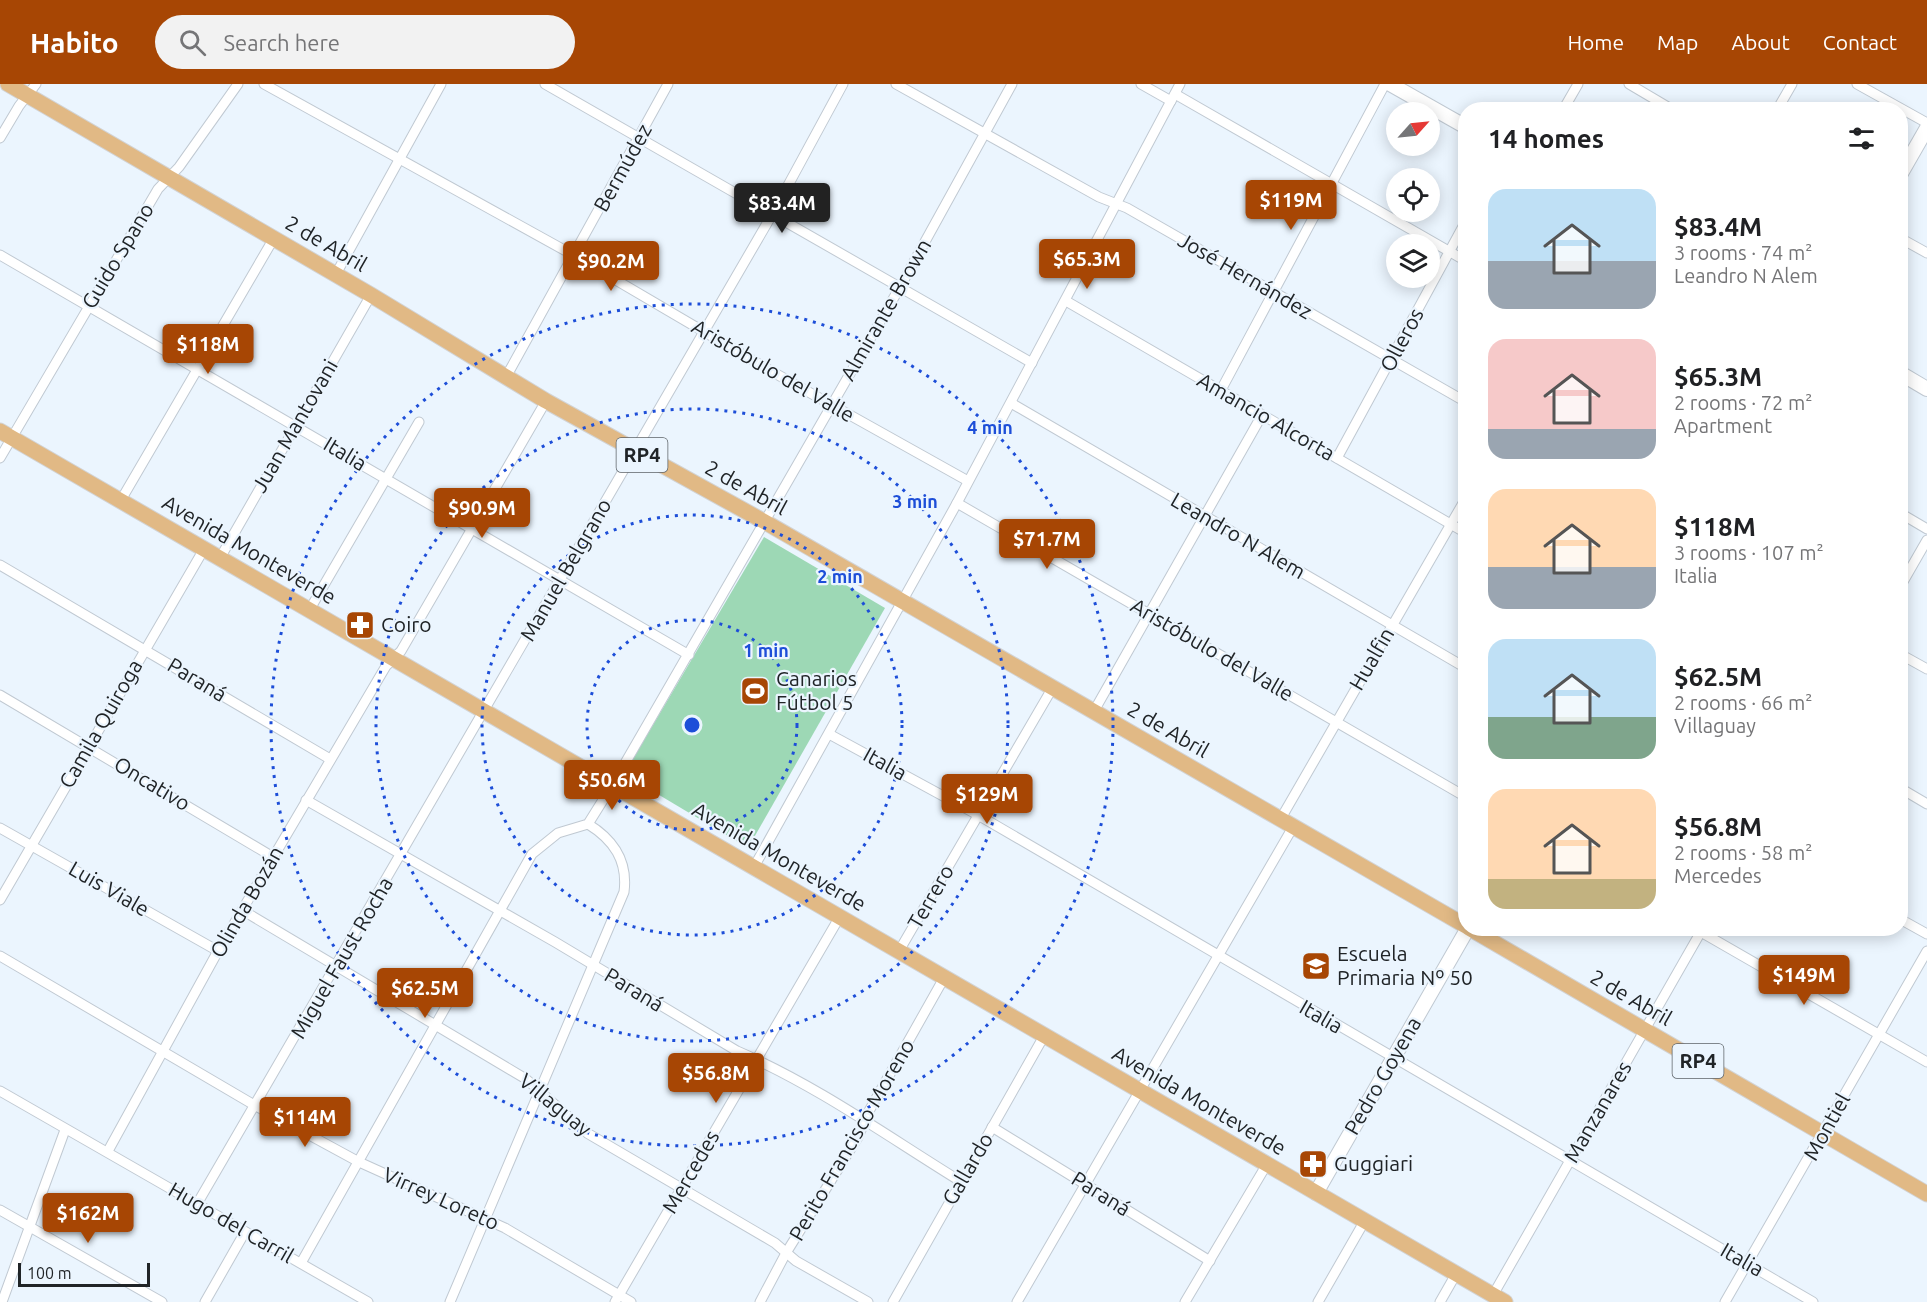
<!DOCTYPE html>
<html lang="en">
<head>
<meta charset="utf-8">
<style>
	:root { --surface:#fff; --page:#f2f2f2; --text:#202124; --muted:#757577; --accent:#a74604 }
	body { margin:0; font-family:Ubuntu,sans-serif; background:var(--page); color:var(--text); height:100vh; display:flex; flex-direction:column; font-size:22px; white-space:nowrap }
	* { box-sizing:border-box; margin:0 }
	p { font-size:20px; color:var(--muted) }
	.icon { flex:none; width:33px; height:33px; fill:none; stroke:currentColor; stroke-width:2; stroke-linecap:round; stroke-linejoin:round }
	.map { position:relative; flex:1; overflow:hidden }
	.details { position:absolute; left:1458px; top:18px; width:450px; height:834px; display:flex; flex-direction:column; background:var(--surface); border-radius:24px; box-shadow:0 3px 15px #0003 }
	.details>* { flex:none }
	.needle { width:39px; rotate:63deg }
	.tools { position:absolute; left:1386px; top:18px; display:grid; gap:12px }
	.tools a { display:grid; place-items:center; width:54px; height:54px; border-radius:50%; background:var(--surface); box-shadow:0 3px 15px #0003; font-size:30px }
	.scale { position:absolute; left:18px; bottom:15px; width:132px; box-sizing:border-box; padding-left:6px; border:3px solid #202427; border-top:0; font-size:16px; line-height:21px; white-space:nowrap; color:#202427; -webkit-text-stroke:4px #ebf5fe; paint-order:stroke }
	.price { position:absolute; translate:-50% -51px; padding:0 14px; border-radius:6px; background:var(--accent); color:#fff; font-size:20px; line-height:39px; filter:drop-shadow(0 2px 3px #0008) }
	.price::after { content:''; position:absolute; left:50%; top:36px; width:18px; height:14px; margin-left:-9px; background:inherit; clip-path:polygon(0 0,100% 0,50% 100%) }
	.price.on { background:#222; color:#fff }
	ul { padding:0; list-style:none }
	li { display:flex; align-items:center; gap:18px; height:150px; padding:0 30px }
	li span { display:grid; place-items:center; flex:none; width:168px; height:120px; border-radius:18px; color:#555 }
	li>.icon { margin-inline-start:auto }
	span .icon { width:72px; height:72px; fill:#fffc; stroke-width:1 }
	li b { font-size:26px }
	h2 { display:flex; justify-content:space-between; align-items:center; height:72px; padding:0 30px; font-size:26px }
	header { display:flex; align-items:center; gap:36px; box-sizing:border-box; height:84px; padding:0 30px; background:var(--accent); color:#fff }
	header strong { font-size:28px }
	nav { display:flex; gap:33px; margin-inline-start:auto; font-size:21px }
	.search { width:420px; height:54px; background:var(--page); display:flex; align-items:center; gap:15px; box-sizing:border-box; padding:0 21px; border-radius:33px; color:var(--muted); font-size:22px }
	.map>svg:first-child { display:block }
	.grass { fill:#9dd8b5 }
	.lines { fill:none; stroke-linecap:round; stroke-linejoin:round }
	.street-casing { stroke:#c0c9d2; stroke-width:11 }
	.secondary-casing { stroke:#c0c9d2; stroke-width:16 }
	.primary-casing { stroke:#d2d3d4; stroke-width:17 }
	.street { stroke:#fff; stroke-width:9 }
	.secondary { stroke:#fff; stroke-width:14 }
	.primary { stroke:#e1b985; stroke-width:15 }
	.ring { fill:none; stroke:#1d4ed8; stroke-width:3; stroke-dasharray:3 6 }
	.labels { text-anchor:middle; stroke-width:4.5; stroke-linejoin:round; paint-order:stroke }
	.shield { fill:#ebf5fe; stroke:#5d6368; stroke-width:1.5 }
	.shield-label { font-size:20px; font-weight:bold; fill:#202427 }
	.street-label { font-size:21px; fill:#202427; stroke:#ebf5fe }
	.poi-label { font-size:21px; fill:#202427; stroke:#ebf5fe; text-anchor:start }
	.centre { fill:#1d4ed8; stroke:#ebf5fe; stroke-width:3 }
	.ring-label { font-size:18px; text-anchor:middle; font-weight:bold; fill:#1d4ed8; stroke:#ebf5fe; stroke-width:4.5; stroke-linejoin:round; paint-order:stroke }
</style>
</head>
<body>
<header>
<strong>Habito</strong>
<div class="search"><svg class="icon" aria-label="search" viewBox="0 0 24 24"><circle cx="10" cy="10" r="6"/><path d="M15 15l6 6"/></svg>Search here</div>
<nav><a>Home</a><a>Map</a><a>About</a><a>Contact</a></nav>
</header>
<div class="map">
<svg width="1927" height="1218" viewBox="0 0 1927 1218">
	<rect width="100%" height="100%" fill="#ebf5fe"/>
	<!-- grass -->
	<path class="grass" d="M764 453 885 524 748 764 624 690Z"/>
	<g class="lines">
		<!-- street casing -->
		<g class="street-casing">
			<g id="street">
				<path d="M264 0 575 172 771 287 968 397"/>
				<path d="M545 0 1032 279"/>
				<path d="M896 0 1099 113 1127 124 1466 318"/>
				<path d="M1141 0 1171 17"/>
				<path d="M1629 0 1673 26"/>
				<path d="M1857 0 1927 39"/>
				<path d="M1175 10 1466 177"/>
				<path d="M1563 26 1578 0"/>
				<path d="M1777 26 1792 0"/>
				<path d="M0 54 19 22 36 0"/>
				<path d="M1900 154 1927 169"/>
				<path d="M0 171 689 571"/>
				<path d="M336 190 441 0"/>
				<path d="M1066 217 1466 449"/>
				<path d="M506 293 668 0"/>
				<path d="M1221 306 1385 0"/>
				<path d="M1011 319 1466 584"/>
				<path d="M0 374 158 105 179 83 238 0"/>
				<path d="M1337 374 1466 137"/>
				<path d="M121 416 274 154"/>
				<path d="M957 419 1466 713"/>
				<path d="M1900 429 1927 445"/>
				<path d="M220 474 371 211"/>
				<path d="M0 481 330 675"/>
				<path d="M1900 503 1927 456"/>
				<path d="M310 525 419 338"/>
				<path d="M1900 570 1927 585"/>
				<path d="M0 611 273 773"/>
				<path d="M1094 627 1262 331"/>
				<path d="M829 650 978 731 1813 1218"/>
				<path d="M1900 704 1927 720"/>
				<path d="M306 716 555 858 737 967C816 1001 887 1052 960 1097"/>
				<path d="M1280 736 1466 414"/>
				<path d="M0 744 218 867"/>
				<path d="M754 783 957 419 1180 0"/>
				<path d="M0 816 204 465"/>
				<path d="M242 826 526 995 587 1049 775 1159 796 1177 868 1218"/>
				<path d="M1900 835 1927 850"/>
				<path d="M1694 844 1927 978"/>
				<path d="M899 867 1053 603"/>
				<path d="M0 872 256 1022 359 1078 505 1144 631 1218"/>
				<path d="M0 1007 368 1218"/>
				<path d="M992 1043 1210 1177"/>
				<path d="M108 1067 218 867 386 582 401 567 546 317"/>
				<path d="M197 1120 773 129 843 0"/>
				<path d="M0 1126 162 1218"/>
				<path d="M301 1179 532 770 558 749 588 740 613 700 900 203 1012 0"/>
				<path d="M1493 1211 1703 844"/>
				<path d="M2 1218 65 1046"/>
				<path d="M205 1218 245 1148"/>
				<path d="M450 1218 624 808C628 777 614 756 588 740"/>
				<path d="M615 1218 839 834"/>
				<path d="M760 1218 786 1169 858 1053 869 1027 944 894"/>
				<path d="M893 1218 1044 952"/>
				<path d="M1017 1218 1293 743"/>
				<path d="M1185 1218 1267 1080"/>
				<path d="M1318 1218 1364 1138"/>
				<path d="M1440 1218 1456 1190"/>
				<path d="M1725 1218 1927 867"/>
			</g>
		</g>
		<!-- secondary casing -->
		<g class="secondary-casing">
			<g id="secondary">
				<path d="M1390 0 1466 43"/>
				<path d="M1900 91 1927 44"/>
				<path d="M1900 289 1927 305"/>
				<path d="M1316 1109 1468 844"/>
			</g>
		</g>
		<!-- primary casing -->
		<g class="primary-casing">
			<g id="primary">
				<path d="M8 0 371 211 546 317 765 438 1466 842"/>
				<path d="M0 347 1505 1218"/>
				<path d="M1469 844 1927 1110"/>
			</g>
		</g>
		<!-- street -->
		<use href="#street" class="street"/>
		<!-- secondary -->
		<use href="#secondary" class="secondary"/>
		<!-- primary -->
		<use href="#primary" class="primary"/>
	</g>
	<!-- distance rings -->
	<g class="ring">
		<circle cx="692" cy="641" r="105"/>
		<circle cx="692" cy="641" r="210"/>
		<circle cx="692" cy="641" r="316"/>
		<circle cx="692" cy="641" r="421"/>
	</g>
	<!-- icons -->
	<defs>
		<g id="pharmacy-square" transform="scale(1.5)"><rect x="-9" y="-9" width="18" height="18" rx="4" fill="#a74604" stroke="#ebf5fe"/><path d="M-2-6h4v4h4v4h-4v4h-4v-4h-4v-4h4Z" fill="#fff"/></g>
		<g id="stadium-square" transform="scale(1.5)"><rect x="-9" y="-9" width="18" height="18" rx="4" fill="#a74604" stroke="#ebf5fe"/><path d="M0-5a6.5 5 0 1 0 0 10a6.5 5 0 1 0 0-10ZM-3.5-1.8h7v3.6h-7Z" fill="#fff"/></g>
		<g id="school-square" transform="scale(1.5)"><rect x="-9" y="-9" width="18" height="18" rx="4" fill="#a74604" stroke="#ebf5fe"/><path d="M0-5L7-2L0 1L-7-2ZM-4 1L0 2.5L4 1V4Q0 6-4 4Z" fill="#fff"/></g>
	</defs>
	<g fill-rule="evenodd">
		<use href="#pharmacy-square" x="360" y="541"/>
		<use href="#stadium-square" x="755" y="607"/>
		<use href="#school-square" x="1316" y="882"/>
		<use href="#pharmacy-square" x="1313" y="1080"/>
	</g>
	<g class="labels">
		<!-- shield labels -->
		<g class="shield">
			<rect x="616.5" y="354" width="51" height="34" rx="4.5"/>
			<rect x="1672.5" y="960" width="51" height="34" rx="4.5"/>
		</g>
		<g class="shield-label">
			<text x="642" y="378">RP4</text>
			<text x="1698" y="984">RP4</text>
		</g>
		<!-- street labels -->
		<g class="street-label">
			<text transform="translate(623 84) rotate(-61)" y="7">Bermúdez</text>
			<text transform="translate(326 160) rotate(30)" y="7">2 de Abril</text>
			<text transform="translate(118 172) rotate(-59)" y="7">Guido Spano</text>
			<text transform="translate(1245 192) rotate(30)" y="7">José Hernández</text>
			<text transform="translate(886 226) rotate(-60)" y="7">Almirante Brown</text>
			<text transform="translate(1402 256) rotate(-62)" y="7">Olleros</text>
			<text transform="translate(773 287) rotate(30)" y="7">Aristóbulo del Valle</text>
			<text transform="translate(1266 333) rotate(30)" y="7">Amancio Alcorta</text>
			<text transform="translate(295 342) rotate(-60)" y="7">Juan Mantovani</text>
			<text transform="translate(345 370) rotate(31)" y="7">Italia</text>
			<text transform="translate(746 404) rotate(29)" y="7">2 de Abril</text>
			<text transform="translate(1238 452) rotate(30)" y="7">Leandro N Alem</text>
			<text transform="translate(249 466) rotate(30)" y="7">Avenida Monteverde</text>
			<text transform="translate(566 486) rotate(-60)" y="7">Manuel Belgrano</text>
			<text transform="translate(1212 566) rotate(30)" y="7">Aristóbulo del Valle</text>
			<text transform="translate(1372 575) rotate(-60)" y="7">Hualfin</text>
			<text transform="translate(197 596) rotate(31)" y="7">Paraná</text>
			<text transform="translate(101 640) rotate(-60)" y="7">Camila Quiroga</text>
			<text transform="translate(1168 646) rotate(30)" y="7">2 de Abril</text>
			<text transform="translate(885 680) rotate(29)" y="7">Italia</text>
			<text transform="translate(152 700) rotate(31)" y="7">Oncativo</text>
			<text transform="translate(779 773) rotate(30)" y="7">Avenida Monteverde</text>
			<text transform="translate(109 805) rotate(30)" y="7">Luis Viale</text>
			<text transform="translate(931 813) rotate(-60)" y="7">Terrero</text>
			<text transform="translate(247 818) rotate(-60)" y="7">Olinda Bozán</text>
			<text transform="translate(342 874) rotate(-60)" y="7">Miguel Faust Rocha</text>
			<text transform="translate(634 906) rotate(31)" y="7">Paraná</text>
			<text transform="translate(1631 914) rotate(30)" y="7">2 de Abril</text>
			<text transform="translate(1321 933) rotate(30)" y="7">Italia</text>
			<text transform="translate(1383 992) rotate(-60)" y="7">Pedro Goyena</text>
			<text transform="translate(1199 1017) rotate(30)" y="7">Avenida Monteverde</text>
			<text transform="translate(555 1021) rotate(39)" y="7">Villaguay</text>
			<text transform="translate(1598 1028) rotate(-60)" y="7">Manzanares</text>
			<text transform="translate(1827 1043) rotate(-61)" y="7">Montiel</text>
			<text transform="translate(852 1056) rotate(-60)" y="7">Perito Francisco Moreno</text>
			<text transform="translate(968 1085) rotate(-60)" y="7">Gallardo</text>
			<text transform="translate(691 1088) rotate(-60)" y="7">Mercedes</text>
			<text transform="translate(1101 1110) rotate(32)" y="7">Paraná</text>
			<text transform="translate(441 1115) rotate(24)" y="7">Virrey Loreto</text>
			<text transform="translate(231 1139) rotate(30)" y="7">Hugo del Carril</text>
			<text transform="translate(1742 1176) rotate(30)" y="7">Italia</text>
		</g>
		<!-- poi labels -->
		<g class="poi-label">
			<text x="381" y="548">Coiro</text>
			<text x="776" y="602">Canarios<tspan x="776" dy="24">Fútbol 5</tspan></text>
			<text x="1337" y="877">Escuela<tspan x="1337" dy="24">Primaria Nº 50</tspan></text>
			<text x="1334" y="1087">Guggiari</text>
		</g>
	</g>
	<circle cx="692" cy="641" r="9" class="centre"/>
	<g class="ring-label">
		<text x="990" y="350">4 min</text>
		<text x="915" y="424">3 min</text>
		<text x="840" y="499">2 min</text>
		<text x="766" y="573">1 min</text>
	</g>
</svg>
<div class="tools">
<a><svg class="needle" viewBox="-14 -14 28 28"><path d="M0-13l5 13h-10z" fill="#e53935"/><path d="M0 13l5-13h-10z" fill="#757577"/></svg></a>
<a><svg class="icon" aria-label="locate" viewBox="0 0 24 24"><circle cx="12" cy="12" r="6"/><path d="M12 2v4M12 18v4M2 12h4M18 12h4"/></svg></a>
<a><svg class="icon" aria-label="layers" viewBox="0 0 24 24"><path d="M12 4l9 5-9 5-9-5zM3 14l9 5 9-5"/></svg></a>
</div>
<div class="scale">100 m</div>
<b class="price" style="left:1291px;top:147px">$119M</b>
<b class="price on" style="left:782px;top:150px">$83.4M</b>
<b class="price" style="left:1087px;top:206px">$65.3M</b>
<b class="price" style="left:611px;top:208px">$90.2M</b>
<b class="price" style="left:208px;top:291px">$118M</b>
<b class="price" style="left:482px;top:455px">$90.9M</b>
<b class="price" style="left:1047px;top:486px">$71.7M</b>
<b class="price" style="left:612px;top:727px">$50.6M</b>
<b class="price" style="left:987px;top:741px">$129M</b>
<b class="price" style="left:1804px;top:922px">$149M</b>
<b class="price" style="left:425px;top:935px">$62.5M</b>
<b class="price" style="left:716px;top:1020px">$56.8M</b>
<b class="price" style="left:305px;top:1064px">$114M</b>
<b class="price" style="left:88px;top:1160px">$162M</b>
<section class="details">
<h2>14 homes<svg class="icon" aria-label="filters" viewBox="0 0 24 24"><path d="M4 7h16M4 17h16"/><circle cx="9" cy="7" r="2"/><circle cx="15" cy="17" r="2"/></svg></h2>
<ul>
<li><span style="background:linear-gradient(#bfe0f5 60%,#9aa5b1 0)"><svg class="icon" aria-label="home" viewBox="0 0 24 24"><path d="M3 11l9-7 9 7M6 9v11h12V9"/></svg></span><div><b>$83.4M</b><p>3 rooms · 74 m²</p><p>Leandro N Alem</p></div></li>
<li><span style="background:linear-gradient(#f6c9c9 75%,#9aa5b1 0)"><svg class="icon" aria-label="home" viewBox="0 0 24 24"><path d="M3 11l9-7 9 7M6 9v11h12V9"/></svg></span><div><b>$65.3M</b><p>2 rooms · 72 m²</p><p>Apartment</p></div></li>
<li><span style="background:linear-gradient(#ffd9b3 65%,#9aa5b1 0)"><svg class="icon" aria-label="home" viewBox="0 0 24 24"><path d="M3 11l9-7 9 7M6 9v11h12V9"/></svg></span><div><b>$118M</b><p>3 rooms · 107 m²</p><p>Italia</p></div></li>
<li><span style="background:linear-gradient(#bfe0f5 65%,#7fa58c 0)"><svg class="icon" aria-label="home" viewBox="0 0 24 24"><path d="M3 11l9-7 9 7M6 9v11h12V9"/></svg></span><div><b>$62.5M</b><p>2 rooms · 66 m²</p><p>Villaguay</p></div></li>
<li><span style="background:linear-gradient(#ffd9b3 75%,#c2b280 0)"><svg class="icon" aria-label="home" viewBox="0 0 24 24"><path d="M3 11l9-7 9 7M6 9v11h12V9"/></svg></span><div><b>$56.8M</b><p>2 rooms · 58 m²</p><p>Mercedes</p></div></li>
</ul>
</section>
</div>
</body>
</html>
